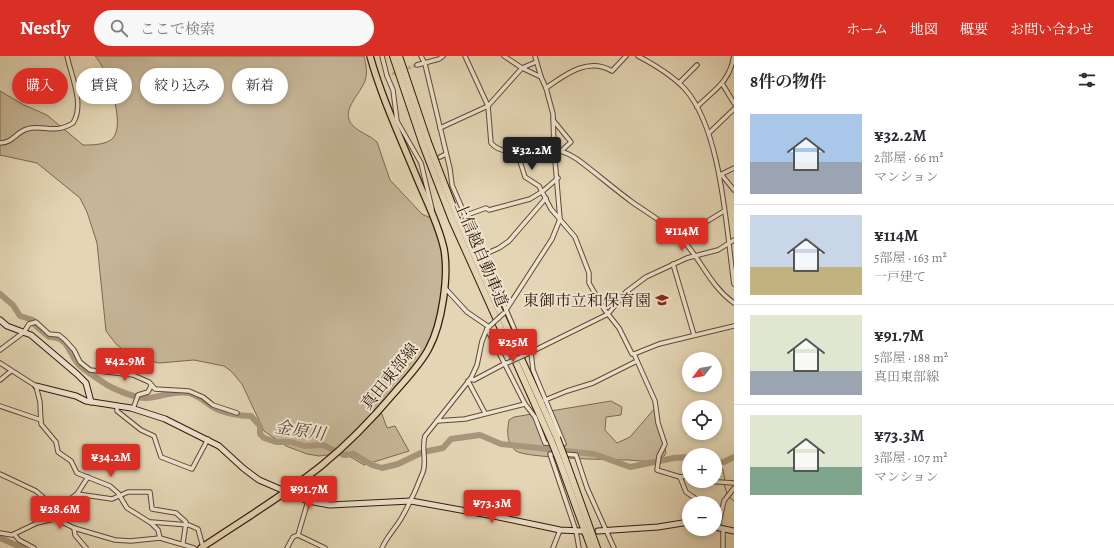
<!DOCTYPE html>
<html lang="ja">
<head>
<meta charset="utf-8">
<style>
	:root { --surface:#fff; --page:#f7f7f7; --text:#2b2b33; --muted:#7c7c81; --line:#e1e1e2; --accent:#d93025 }
	body { margin:0; font-family:Alegreya,"Noto Serif JP",serif; background:var(--page); color:var(--text); height:100vh; display:flex; flex-direction:column; font-size:15px; white-space:nowrap }
	* { box-sizing:border-box; margin:0 }
	p { font-size:13px; color:var(--muted) }
	.icon { flex:none; width:22px; height:22px; fill:none; stroke:currentColor; stroke-width:2; stroke-linecap:round; stroke-linejoin:round }
	.map { position:relative; flex:1; overflow:hidden }
	.side { display:flex; flex-direction:column; background:var(--surface); width:380px }
	.side>* { flex:none }
	.top-card { position:absolute; left:12px; top:12px; width:380px; height:36px; display:flex; gap:8px }
	.needle { width:26px; rotate:239deg }
	.buttons { position:absolute; left:682px; top:296px; display:grid; gap:8px }
	.buttons a { display:grid; place-items:center; width:40px; height:40px; border-radius:50%; background:var(--surface); box-shadow:0 2px 6px #0003; font-size:20px }
	.price { position:absolute; translate:-50% -34px; padding:0 9px; border-radius:4px; background:var(--accent); color:#fff; font-size:13px; line-height:26px; filter:drop-shadow(0 1px 2px #0008) }
	.price::after { content:''; position:absolute; left:50%; top:24px; width:12px; height:9px; margin-left:-6px; background:inherit; clip-path:polygon(0 0,100% 0,50% 100%) }
	.price.active { background:#222; color:#fff }
	ul { padding:0; list-style:none }
	li { display:flex; align-items:center; gap:12px; height:100px; padding:0 16px }
	li+li { border-top:1px solid var(--line) }
	li span { display:grid; place-items:center; flex:none; width:112px; height:80px; border-radius:0px; color:#555 }
	li>.icon { margin-inline-start:auto }
	span .icon { width:48px; height:48px; fill:#fffc; stroke-width:1 }
	li b { font-size:17px }
	h2 { display:flex; justify-content:space-between; align-items:center; height:48px; padding:0 16px; font-size:17px }
	.tag { padding:0 14px; border-radius:18px; background:var(--surface); box-shadow:0 2px 6px #0003; font-size:14px; line-height:36px }
	.tag.active { background:var(--accent); color:#fff }
	header { display:flex; align-items:center; gap:24px; box-sizing:border-box; height:56px; padding:0 20px; background:var(--accent); color:#fff }
	header strong { font-size:19px }
	nav { display:flex; gap:22px; margin-inline-start:auto; font-size:14px }
	.search { width:280px; height:36px; background:var(--page); display:flex; align-items:center; gap:10px; box-sizing:border-box; padding:0 14px; border-radius:22px; color:var(--muted); font-size:15px }
	main { display:flex; flex:1; min-height:0 }
	.map>svg:first-child { display:block }
	.green { fill:#c6b698; stroke:#7d6852 }
	.lines { fill:none; stroke-linecap:round; stroke-linejoin:round }
	.stream { stroke:#7a644f; stroke-width:1 }
	.river { stroke:#a8967c; stroke-width:6 }
	.street-tunnel { stroke:#c1b093; stroke-width:3.5; stroke-dasharray:3.5 2; stroke-linecap:butt }
	.street-casing { stroke:#604836; stroke-width:5.5 }
	.secondary-casing { stroke:#34190c; stroke-width:7 }
	.primary-casing { stroke:#34190c; stroke-width:8 }
	.highway-casing { stroke:#34190c; stroke-width:8 }
	.street { stroke:#ede4cf; stroke-width:3.5 }
	.secondary { stroke:#ede4cf; stroke-width:5 }
	.primary { stroke:#e4d6b5; stroke-width:5.5 }
	.highway { stroke:#e4d6b5; stroke-width:6 }
	.street-bridge-casing { stroke:#604836; stroke-width:5.5; stroke-linecap:butt }
	.highway-bridge-casing { stroke:#34190c; stroke-width:8; stroke-linecap:butt }
	.street-bridge { stroke:#ede4cf; stroke-width:3.5 }
	.highway-bridge { stroke:#e4d6b5; stroke-width:6 }
	.labels { text-anchor:middle; stroke-width:4; stroke-linejoin:round; paint-order:stroke }
	.street-label { font-size:16px; fill:#34190c; stroke:#ede4cf }
	.poi-label { font-size:16px; fill:#34190c; stroke:#ede4cf; text-anchor:end }
	.water-label { font-size:17px; font-style:italic; fill:#5d4533; stroke:#ede4cf }
</style>
</head>
<body>
<header>
<strong>Nestly</strong>
<div class="search"><svg class="icon" aria-label="search" viewBox="0 0 24 24"><circle cx="10" cy="10" r="6"/><path d="M15 15l6 6"/></svg>ここで検索</div>
<nav><a>ホーム</a><a>地図</a><a>概要</a><a>お問い合わせ</a></nav>
</header>
<main>
<div class="map">
<svg width="734" height="492" viewBox="0 0 734 492">
	<rect width="100%" height="100%" fill="#e4d6b5"/>
	<filter id="stains"><feTurbulence type="fractalNoise" baseFrequency=".005" numOctaves="4"/><feColorMatrix values="0 0 0 0 .2 0 0 0 0 .09 0 0 0 0 .02 0 0 0 .5 -.17"/></filter>
	<radialGradient id="worn" r=".72"><stop offset=".6" stop-color="#630" stop-opacity="0"/><stop offset="1" stop-color="#630" stop-opacity=".3"/></radialGradient>
	<!-- green -->
	<g class="green">
		<path d="M95 0H364C366 9 368 16 365 25 360 39 339 55 353 70 360 77 370 79 377 86L390 124 422 158 435 164 445 203 438 266 429 293 380 353 387 372 395 370 409 395 364 409 344 397 319 400 307 398 286 390 264 375 242 328 231 315 224 310 194 304 159 307 131 300 116 288 106 275 97 187 87 156 80 142 37 107 0 99V35L24 49 47 59 83 89C92 89 107 89 113 82 126 68 107 12 95 0Z"/>
		<path d="M611 345 622 351 621 359 606 361 605 374 617 387 630 381 655 352 666 397C661 408 640 405 629 404 612 404 525 402 516 395 506 387 507 375 509 364L514 361Z"/>
	</g>
	<g class="lines">
		<!-- stream -->
		<g class="stream">
			<path d="M718 407 723 414 725 425"/>
			<path d="M724 428 727 438"/>
			<path d="M729 441 734 445"/>
		</g>
		<!-- river -->
		<g class="river">
			<path d="M0 238 13 249 20 260 33 264 35 269 49 281C70 281 68 298 80 310 88 317 96 321 104 327 113 333 137 343 147 342 162 341 173 334 189 337 199 340 205 346 213 351 222 357 241 360 251 360L260 370V378L264 382 276 386H291L304 390 323 389 344 399 354 398 372 409 382 412 398 408 423 396 443 392 451 383 480 379 501 388 594 398 630 411 674 402 689 401"/>
			<path d="M715 407 724 406 734 401"/>
			<path d="M0 482 23 492"/>
		</g>
		<!-- street-tunnel -->
		<path class="street-tunnel" d="M387 20 417 9"/>
		<!-- street casing -->
		<g class="street-casing">
			<g id="street">
				<path d="M382 0 387 20 393 34 397 65 421 107 432 153"/>
				<path d="M421 0 425 8 450 113 452 129 520 286 531 296 533 314 564 388H559"/>
				<path d="M465 0 488 50 491 87C505 103 530 91 546 92 556 92 569 98 577 103 596 117 613 132 632 146 649 158 666 167 681 182 701 203 710 230 734 247"/>
				<path d="M504 0 522 12 541 21"/>
				<path d="M638 0C655 9 672 19 685 33 722 75 726 173 734 228"/>
				<path d="M417 9 439 3 443 0"/>
				<path d="M679 27 697 9"/>
				<path d="M723 29 734 47"/>
				<path d="M546 32C566 18 588 1 612 15L626 0"/>
				<path d="M697 51C715 33 729 27 734 0"/>
				<path d="M553 64 571 86 560 96"/>
				<path d="M440 72 488 50 522 12 536 6"/>
				<path d="M709 77 734 53"/>
				<path d="M0 87C13 87 16 76 27 73 43 68 53 79 73 67 85 49 71 19 67 0"/>
				<path d="M517 96 525 121 539 130 551 153 575 181 589 217V227L604 253 619 272 632 298H634L655 345 658 367 665 388 659 400 657 414 680 421 689 420"/>
				<path d="M440 101 446 98"/>
				<path d="M721 118 734 134"/>
				<path d="M720 119 734 112"/>
				<path d="M464 160 486 152 489 154 530 143 543 135 558 122"/>
				<path d="M680 182 724 155"/>
				<path d="M483 199 499 192 509 185 546 142"/>
				<path d="M673 208 694 279"/>
				<path d="M445 232 467 256 489 271"/>
				<path d="M506 254 552 183 560 163 554 93 553 58 546 32 541 21 535 0"/>
				<path d="M487 273 525 348 535 361 545 387 553 388"/>
				<path d="M0 294 24 276 29 268 36 266 49 278 59 279 65 284 74 294 80 306 90 314 133 319 149 326 155 333 189 335 203 341 213 349 237 357"/>
				<path d="M634 298 659 288 734 270"/>
				<path d="M525 299 608 258 626 236 646 221 687 202 718 194 734 184"/>
				<path d="M0 307 36 330 40 346 41 368 56 386 58 396 71 405 77 417 110 430 118 437 127 452 151 467 158 474 160 482"/>
				<path d="M470 323 474 324 506 307"/>
				<path d="M0 324 11 315"/>
				<path d="M468 325 485 357"/>
				<path d="M545 344 567 335 593 327 637 305"/>
				<path d="M0 350 41 364"/>
				<path d="M117 350V355L141 374 154 380 161 401 192 413 208 383"/>
				<path d="M133 353 138 339 148 336 151 330"/>
				<path d="M437 365 465 363 525 348"/>
				<path d="M557 398H550L576 475 579 492"/>
				<path d="M563 398 576 399 587 432 614 492"/>
				<path d="M0 418 36 435 44 442 62 466 74 472 115 484 131 485 160 482 194 492"/>
				<path d="M680 421 686 436 702 447"/>
				<path d="M704 425 734 427"/>
				<path d="M77 438 112 443 128 436H150L152 453 176 457 186 466 183 487"/>
				<path d="M308 445 298 479 325 492"/>
				<path d="M715 451 721 453"/>
				<path d="M151 466 189 469 198 473 203 491"/>
				<path d="M718 471 724 445 734 432"/>
				<path d="M74 472 75 479 86 492"/>
				<path d="M723 473V492"/>
				<path d="M0 477 12 479 37 467 58 462 69 444 77 438 88 421"/>
				<path d="M14 478 19 484 34 492"/>
				<path d="M287 492 293 481 298 479"/>
				<path d="M382 492C387 480 396 472 402 461 410 447 417 432 423 416 427 405 421 392 425 380L471 322 477 309 482 285 487 273 491 269"/>
				<path d="M553 492 560 474"/>
			</g>
		</g>
		<!-- secondary casing -->
		<g class="secondary-casing">
			<g id="secondary">
				<path d="M0 264 7 270 31 279 77 318 86 327 91 346"/>
				<path d="M36 330 76 340 86 345 131 352 165 363 219 390 243 412 259 424 308 445 330 449 411 445 494 460 560 474 582 475"/>
				<path d="M715 471 734 475"/>
				<path d="M598 475 658 471 689 466"/>
			</g>
		</g>
		<!-- primary casing -->
		<g class="primary-casing">
			<path id="primary" d="M201 492C241 465 283 440 321 410 348 388 373 362 395 336 407 322 421 308 429 292 442 268 449 220 444 193 439 170 428 148 419 127 402 85 382 43 370 0"/>
		</g>
		<!-- highway casing -->
		<g class="highway-casing">
			<g id="highway">
				<path d="M393 0 423 89 452 164 551 384"/>
				<path d="M399 0 428 86 457 161 557 382"/>
				<path d="M565 403 597 492"/>
				<path d="M559 404 591 492"/>
			</g>
		</g>
		<!-- street -->
		<use href="#street" class="street"/>
		<!-- secondary -->
		<use href="#secondary" class="secondary"/>
		<!-- primary -->
		<use href="#primary" class="primary"/>
		<!-- highway -->
		<use href="#highway" class="highway"/>
		<!-- street-bridge casing -->
		<g class="street-bridge-casing">
			<g id="street-bridge">
				<path d="M491 269 504 257"/>
				<path d="M507 307 525 299"/>
			</g>
		</g>
		<!-- highway-bridge casing -->
		<g class="highway-bridge-casing">
			<g id="highway-bridge">
				<path d="M557 382 565 403"/>
				<path d="M551 384 559 404"/>
			</g>
		</g>
		<!-- street-bridge -->
		<use href="#street-bridge" class="street-bridge"/>
		<!-- highway-bridge -->
		<use href="#highway-bridge" class="highway-bridge"/>
	</g>
	<!-- icons -->
	<defs>
		<g id="school-bare" transform="scale(1.08)"><path d="M0-5L7-2L0 1L-7-2ZM-4 1L0 2.5L4 1V4Q0 6-4 4Z" fill="#8f2418" stroke="#ede4cf" stroke-width="2.5" paint-order="stroke"/></g>
	</defs>
	<g fill-rule="evenodd">
		<use href="#school-bare" x="662" y="244"/>
	</g>
	<g class="labels">
		<!-- street labels -->
		<g class="street-label">
			<text transform="translate(482 198) rotate(67)" y="6">上信越自動車道</text>
			<text transform="translate(389 320) rotate(-51)" y="6">真田東部線</text>
		</g>
		<!-- poi labels -->
		<g class="poi-label">
			<text x="651" y="250">東御市立和保育園</text>
		</g>
		<!-- water labels -->
		<g class="water-label">
			<text transform="translate(300 374) rotate(9)" y="6">金原川</text>
		</g>
	</g>
	<rect width="100%" height="100%" filter="url(#stains)"/>
	<rect width="100%" height="100%" fill="url(#worn)"/>
</svg>
<div class="buttons">
<a><svg class="needle" viewBox="-14 -14 28 28"><path d="M0-13l5 13h-10z" fill="#e53935"/><path d="M0 13l5-13h-10z" fill="#7c7c81"/></svg></a>
<a><svg class="icon" aria-label="locate" viewBox="0 0 24 24"><circle cx="12" cy="12" r="6"/><path d="M12 2v4M12 18v4M2 12h4M18 12h4"/></svg></a>
<a>+</a>
<a>−</a>
</div>
<b class="price active" style="left:532px;top:115px">¥32.2M</b>
<b class="price" style="left:682px;top:196px">¥114M</b>
<b class="price" style="left:513px;top:307px">¥25M</b>
<b class="price" style="left:125px;top:326px">¥42.9M</b>
<b class="price" style="left:111px;top:422px">¥34.2M</b>
<b class="price" style="left:309px;top:454px">¥91.7M</b>
<b class="price" style="left:492px;top:468px">¥73.3M</b>
<b class="price" style="left:60px;top:474px">¥28.6M</b>
<div class="top-card">
<a class="tag active">購入</a>
<a class="tag">賃貸</a>
<a class="tag">絞り込み</a>
<a class="tag">新着</a>
</div>
</div>
<section class="side">
<h2>8件の物件<svg class="icon" aria-label="filters" viewBox="0 0 24 24"><path d="M4 7h16M4 17h16"/><circle cx="9" cy="7" r="2"/><circle cx="15" cy="17" r="2"/></svg></h2>
<ul>
<li><span style="background:linear-gradient(#a9c7e8 60%,#9aa5b1 0)"><svg class="icon" aria-label="home" viewBox="0 0 24 24"><path d="M3 11l9-7 9 7M6 9v11h12V9"/></svg></span><div><b>¥32.2M</b><p>2部屋 · 66 m²</p><p>マンション</p></div></li>
<li><span style="background:linear-gradient(#c9d6e8 65%,#c2b280 0)"><svg class="icon" aria-label="home" viewBox="0 0 24 24"><path d="M3 11l9-7 9 7M6 9v11h12V9"/></svg></span><div><b>¥114M</b><p>5部屋 · 163 m²</p><p>一戸建て</p></div></li>
<li><span style="background:linear-gradient(#dfe7d0 70%,#9aa5b1 0)"><svg class="icon" aria-label="home" viewBox="0 0 24 24"><path d="M3 11l9-7 9 7M6 9v11h12V9"/></svg></span><div><b>¥91.7M</b><p>5部屋 · 188 m²</p><p>真田東部線</p></div></li>
<li><span style="background:linear-gradient(#dfe7d0 65%,#7fa58c 0)"><svg class="icon" aria-label="home" viewBox="0 0 24 24"><path d="M3 11l9-7 9 7M6 9v11h12V9"/></svg></span><div><b>¥73.3M</b><p>3部屋 · 107 m²</p><p>マンション</p></div></li>
</ul>
</section>
</main>
</body>
</html>
